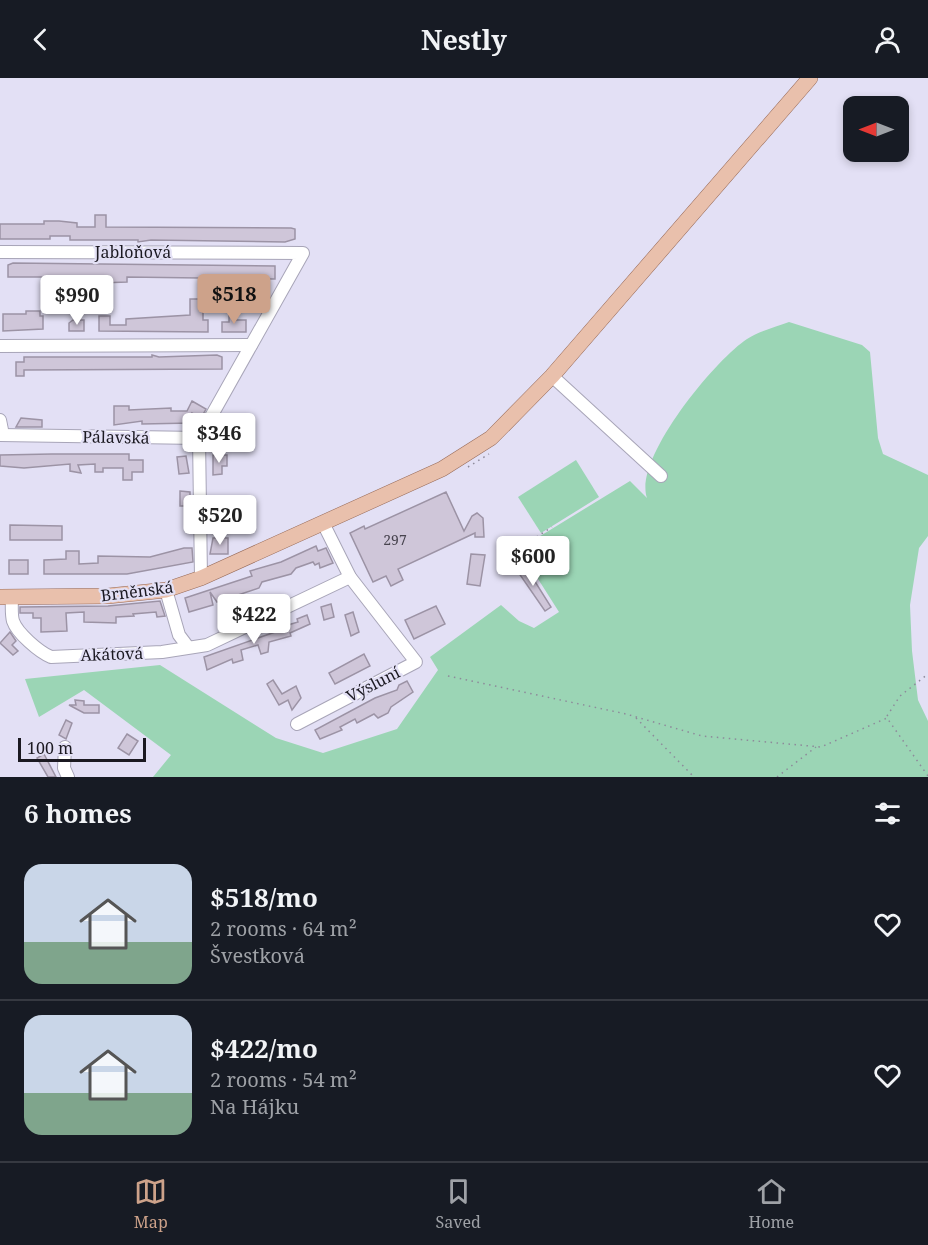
<!DOCTYPE html>
<html lang="en">
<head>
<meta charset="utf-8">
<style>
	:root { --surface:#171b24; --page:#242831; --text:#f1f3f6; --muted:#9ea1a6; --line:#363941; --accent:#cda28a }
	body { margin:0; font-family:"Noto Serif",serif; background:var(--page); color:var(--text); height:100vh; display:flex; flex-direction:column; font-size:22px; white-space:nowrap }
	* { box-sizing:border-box; margin:0 }
	p { font-size:20px; color:var(--muted) }
	.icon { flex:none; width:33px; height:33px; fill:none; stroke:currentColor; stroke-width:2; stroke-linecap:round; stroke-linejoin:round }
	.map { position:relative; height:699px; overflow:hidden }
	.panel { display:flex; flex-direction:column; background:var(--surface); flex:1 }
	.panel>* { flex:none }
	.needle { width:39px; rotate:270deg }
	.controls { position:absolute; left:843px; top:18px; display:grid; gap:12px }
	.controls a { display:grid; place-items:center; width:66px; height:66px; border-radius:12px; background:var(--surface); box-shadow:0 3px 9px #0003; font-size:30px }
	.scale { position:absolute; left:18px; bottom:15px; width:128px; box-sizing:border-box; padding-left:6px; border:3px solid #1b1921; border-top:0; font-size:16px; line-height:21px; white-space:nowrap; color:#1b1921; -webkit-text-stroke:4px #e3e0f5; paint-order:stroke }
	.price { position:absolute; translate:-50% -51px; padding:0 14px; border-radius:6px; background:#fff; color:#222; font-size:20px; line-height:39px; filter:drop-shadow(0 2px 3px #0008) }
	.price::after { content:''; position:absolute; left:50%; top:36px; width:18px; height:14px; margin-left:-9px; background:inherit; clip-path:polygon(0 0,100% 0,50% 100%) }
	.price.selected { background:var(--accent); color:#111 }
	ul { padding:0; list-style:none }
	li { display:flex; align-items:center; gap:18px; height:150px; padding:0 24px }
	li+li { border-top:2px solid var(--line) }
	li span { display:grid; place-items:center; flex:none; width:168px; height:120px; border-radius:18px; color:#555 }
	li>.icon { margin-inline-start:auto }
	span .icon { width:72px; height:72px; fill:#fffc; stroke-width:1 }
	li b { font-size:26px }
	h2 { display:flex; justify-content:space-between; align-items:center; height:72px; padding:0 24px; font-size:26px }
	header { display:flex; justify-content:space-between; align-items:center; height:78px; padding:0 24px; background:var(--surface); font-size:27px; font-weight:700 }
	.tabs { display:flex; justify-content:space-around; align-items:center; height:84px; border-top:2px solid var(--line); background:var(--surface); font-size:16px; color:var(--muted) }
	.tabs a { display:grid; justify-items:center; gap:3px }
	.tabs .selected { color:var(--accent) }
	.map>svg:first-child { display:block }
	.green { fill:#9bd5b5 }
	.building { fill:#cfc6d9; stroke:#9c93a5; stroke-width:1.5 }
	.lines { fill:none; stroke-linecap:round; stroke-linejoin:round }
	.minor-casing { stroke:#a8a5b8; stroke-width:14 }
	.major-casing { stroke:#976a58; stroke-width:16 }
	.path { stroke:#8d8a9a; stroke-width:1.5; stroke-dasharray:1.5 4.5; stroke-linecap:butt }
	.minor { stroke:#fff; stroke-width:12 }
	.major { stroke:#e9c0ac; stroke-width:15 }
	.labels { text-anchor:middle; stroke-width:4.5; stroke-linejoin:round; paint-order:stroke }
	.number-label { font-size:14px; fill:#48444f }
	.street-label { font-size:16px; fill:#1b1921; stroke:#e3e0f5 }
</style>
</head>
<body>
<header><svg class="icon" aria-label="back" viewBox="0 0 24 24"><path d="M15 5l-7 7 7 7"/></svg>Nestly<svg class="icon" aria-label="person" viewBox="0 0 24 24"><circle cx="12" cy="8" r="4"/><path d="M4 21q1-7 8-7t8 7"/></svg></header>
<div class="map">
<svg width="928" height="699" viewBox="0 0 928 699">
	<rect width="100%" height="100%" fill="#e3e0f5"/>
	<!-- green -->
	<g class="green">
		<path d="M789 244 862 267 870 274 878 360 883 376 928 397V458L919 470 910 527 912 573 918 622 928 643V699H153L171 677 84 612 39 639 25 601 160 587 276 660 323 675 397 651 438 592 430 579 501 527 519 543 534 550 559 534 519 471 630 403 647 420C633 381 715 282 747 261 759 253 776 249 789 244Z"/>
		<path d="M576 382 599 419 541 455 518 419Z"/>
	</g>
	<!-- building -->
	<g class="building">
		<path d="M95 137H106V149L291 150 295 151V161L285 164 151 162 138 164V162H70V158H50V161H0V146H44V143H59L77 145V149H95Z"/>
		<path d="M13 185 275 188V201L127 199V204L100 205V199H8V187Z"/>
		<path d="M190 221H203V242H208V254L99 253V238H110V247H126V241L190 237Z"/>
		<path d="M26 233H40V238H43V251L3 253V236H26Z"/>
		<path d="M229 236H236V242H246V254H222V244H229Z"/>
		<path d="M73 242H84V253H69V245Z"/>
		<path d="M152 277 159 279 217 277 222 279V291L24 292V298H16V284H24V279H152Z"/>
		<path d="M192 323 206 331 201 340 192 335V345L142 346V343L114 347V328H129V332L171 330V333H187Z"/>
		<path d="M21 340 42 342V349H16Z"/>
		<path d="M52 376H129V382H143V394H132V402H123V390H103V394H95V386L78 387 81 395 70 393V386L24 390 0 388V377Z"/>
		<path d="M213 377H227V388H222V396L213 397Z"/>
		<path d="M186 378 189 395 179 396 177 379Z"/>
		<path d="M180 413 190 414V428H180Z"/>
		<path d="M446 414 464 453 472 438 477 435 483 440 484 459H475V455L398 491 403 502 391 508 386 498 373 504 350 455 364 448 365 451Z"/>
		<path d="M214 420H229L230 437H218L219 442H211Z"/>
		<path d="M10 447 62 448V462H10Z"/>
		<path d="M213 460H228V476H210Z"/>
		<path d="M316 468 318 473 326 470 333 485 320 490 319 485 315 487 313 484 296 490 291 496 262 504 259 510 217 524 210 514 213 527 189 534 185 520 252 498 250 493 281 484Z"/>
		<path d="M184 470H192L193 484 127 496H44V482L66 481V473H79V486L98 485V478L150 479Z"/>
		<path d="M471 476 485 477 480 508 467 506Z"/>
		<rect x="9" y="482" width="19" height="14"/>
		<path d="M524 486 551 529 545 533 516 491Z"/>
		<path d="M160 523 165 538 157 539 156 534 133 536 134 538 116 539V545L84 544V534L66 535 67 553 41 554V540H33V535H20V529L108 528Z"/>
		<path d="M331 526 334 539 324 542 321 529Z"/>
		<path d="M436 528 445 546 414 561 405 542Z"/>
		<path d="M353 534 359 554 351 558 345 537Z"/>
		<path d="M307 537 310 546 290 555 291 558 269 564 268 574 261 576 258 567 241 572 243 582 233 585 232 581 207 592 204 579 275 554 278 550 298 544 297 541Z"/>
		<path d="M10 554 16 563 12 567 18 573 13 577 0 565Z"/>
		<path d="M364 576 370 588 335 606 329 595Z"/>
		<path d="M273 602 282 616 296 608 301 620 292 632 288 622 279 627 267 606Z"/>
		<path d="M407 603 413 614 391 629 388 635 378 640 374 636 357 645 355 641 340 649 342 652 320 661 315 652 375 620 397 612 399 607Z"/>
		<path d="M75 622 84 623V627H99V635H84L69 627H76Z"/>
		<path d="M66 642 72 645 66 661 59 657Z"/>
		<path d="M127 656 138 663 129 677 118 670Z"/>
		<path d="M44 676 56 699H48L37 680Z"/>
	</g>
	<g class="lines">
		<!-- minor casing -->
		<g class="minor-casing">
			<g id="minor">
				<path d="M0 174 303 175 199 360"/>
				<path d="M0 268 251 267"/>
				<path d="M552 298 661 398"/>
				<path d="M0 342 3 357"/>
				<path d="M0 357 199 360 201 500"/>
				<path d="M166 512 179 557 188 569"/>
				<path d="M12 519C12 526 11 536 13 543 17 555 39 574 51 579L162 574 207 567 350 499"/>
				<path d="M297 646 416 584 350 499 323 445"/>
				<path d="M65 669 64 690 68 699"/>
			</g>
		</g>
		<!-- major casing -->
		<g class="major-casing">
			<path id="major" d="M0 519 108 518 166 512 201 500 442 391 491 360 552 298 810 0"/>
		</g>
		<!-- path -->
		<g class="path">
			<path d="M468 389 489 376"/>
			<path d="M516 489 524 483 516 472 552 449"/>
			<path d="M448 598 626 636 702 658 821 669 887 640 928 698"/>
			<path d="M887 638 900 618 928 596"/>
			<path d="M636 640 694 699"/>
			<path d="M777 699 816 669"/>
		</g>
		<!-- minor -->
		<use href="#minor" class="minor"/>
		<!-- major -->
		<use href="#major" class="major"/>
	</g>
	<g class="labels">
		<!-- number labels -->
		<g class="number-label">
			<text x="395" y="467">297</text>
		</g>
		<!-- street labels -->
		<g class="street-label">
			<text x="133" y="180">Jabloňová</text>
			<text transform="translate(116 359) rotate(1)" y="6">Pálavská</text>
			<text transform="translate(137 513) rotate(-7)" y="6">Brněnská</text>
			<text transform="translate(112 576) rotate(-2)" y="6">Akátová</text>
			<text transform="translate(373 606) rotate(-27)" y="6">Výsluní</text>
		</g>
	</g>
</svg>
<div class="controls">
<a><svg class="needle" viewBox="-14 -14 28 28"><path d="M0-13l5 13h-10z" fill="#e53935"/><path d="M0 13l5-13h-10z" fill="#9ea1a6"/></svg></a>
</div>
<div class="scale">100 m</div>
<b class="price selected" style="left:234px;top:247px">$518</b>
<b class="price" style="left:77px;top:248px">$990</b>
<b class="price" style="left:219px;top:386px">$346</b>
<b class="price" style="left:220px;top:468px">$520</b>
<b class="price" style="left:533px;top:509px">$600</b>
<b class="price" style="left:254px;top:567px">$422</b>
</div>
<section class="panel">
<h2>6 homes<svg class="icon" aria-label="filters" viewBox="0 0 24 24"><path d="M4 7h16M4 17h16"/><circle cx="9" cy="7" r="2"/><circle cx="15" cy="17" r="2"/></svg></h2>
<ul>
<li><span style="background:linear-gradient(#c9d6e8 65%,#7fa58c 0)"><svg class="icon" aria-label="home" viewBox="0 0 24 24"><path d="M3 11l9-7 9 7M6 9v11h12V9"/></svg></span><div><b>$518/mo</b><p>2 rooms · 64 m²</p><p>Švestková</p></div><svg class="icon" aria-label="heart" viewBox="0 0 24 24"><path d="M12 20l-8-8c-3-5 5-10 8-4 3-6 11-1 8 4z"/></svg></li>
<li><span style="background:linear-gradient(#c9d6e8 65%,#7fa58c 0)"><svg class="icon" aria-label="home" viewBox="0 0 24 24"><path d="M3 11l9-7 9 7M6 9v11h12V9"/></svg></span><div><b>$422/mo</b><p>2 rooms · 54 m²</p><p>Na Hájku</p></div><svg class="icon" aria-label="heart" viewBox="0 0 24 24"><path d="M12 20l-8-8c-3-5 5-10 8-4 3-6 11-1 8 4z"/></svg></li>
</ul>
</section>
<nav class="tabs">
<a class="selected"><svg class="icon" aria-label="map" viewBox="0 0 24 24"><path d="M3 6l6-2 6 2 6-2v14l-6 2-6-2-6 2zM9 4v14M15 6v14"/></svg>Map</a>
<a><svg class="icon" aria-label="saved" viewBox="0 0 24 24"><path d="M7 4h10v16l-5-4-5 4z"/></svg>Saved</a>
<a><svg class="icon" aria-label="home" viewBox="0 0 24 24"><path d="M3 11l9-7 9 7M6 9v11h12V9"/></svg>Home</a>
</nav>
</body>
</html>
